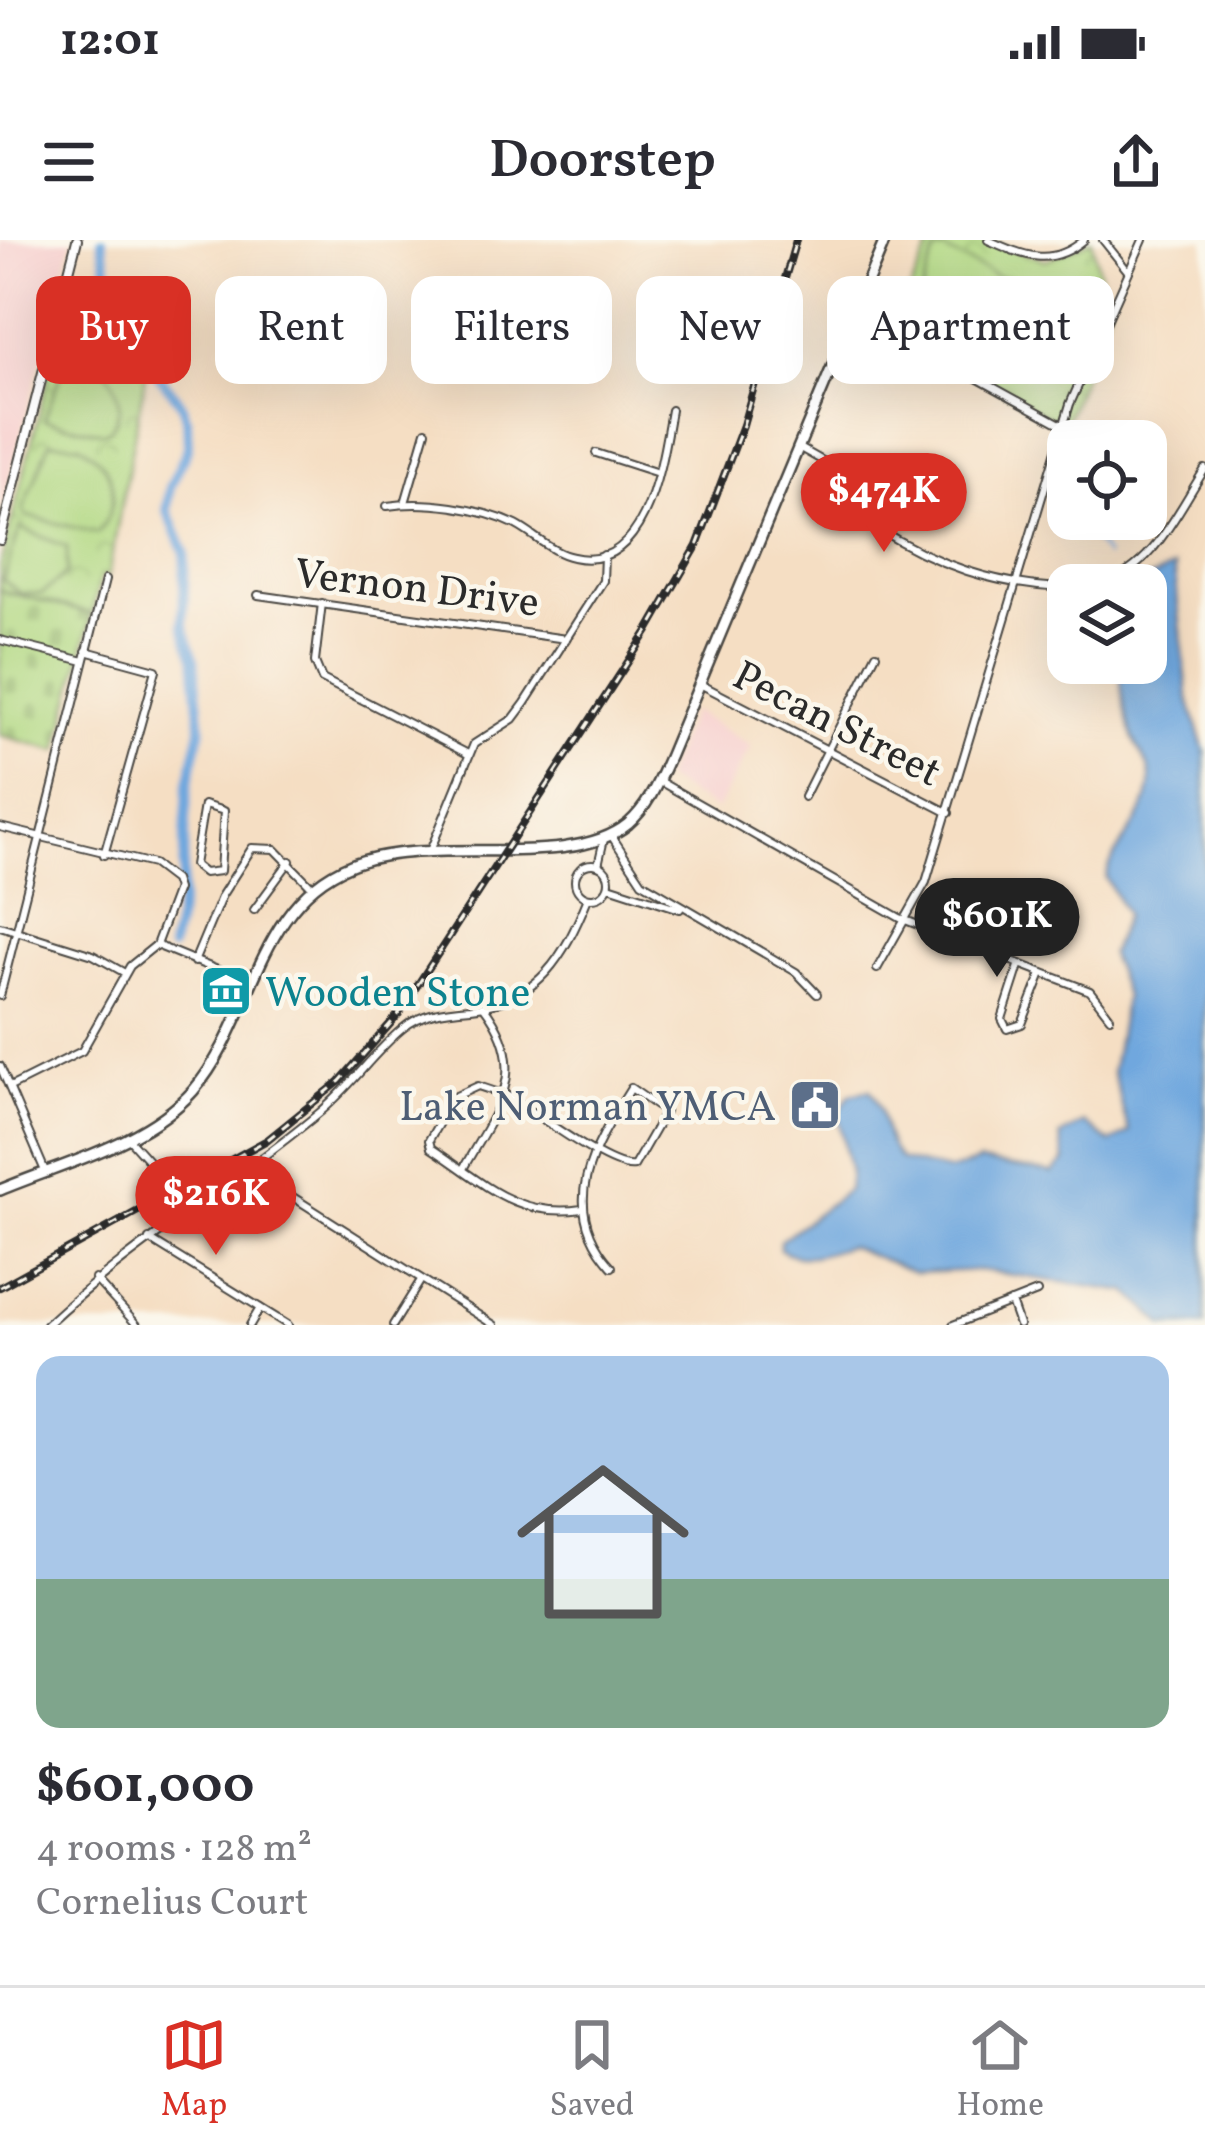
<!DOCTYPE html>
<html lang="en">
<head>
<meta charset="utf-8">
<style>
	:root { --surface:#fff; --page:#f2f2f3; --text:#2b2b33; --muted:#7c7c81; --line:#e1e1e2; --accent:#d93025 }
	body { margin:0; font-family:Vollkorn,serif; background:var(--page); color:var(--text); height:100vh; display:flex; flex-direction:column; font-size:45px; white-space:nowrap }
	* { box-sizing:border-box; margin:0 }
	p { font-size:39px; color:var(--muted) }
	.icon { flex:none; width:66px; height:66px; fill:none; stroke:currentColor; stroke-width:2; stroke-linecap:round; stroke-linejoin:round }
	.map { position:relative; height:1085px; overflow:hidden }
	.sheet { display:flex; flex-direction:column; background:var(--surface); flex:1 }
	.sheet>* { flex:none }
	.banner { position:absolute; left:36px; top:36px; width:1134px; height:108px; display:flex; gap:24px }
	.tools { position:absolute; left:1047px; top:180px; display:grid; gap:24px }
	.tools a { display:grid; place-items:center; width:120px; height:120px; border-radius:24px; background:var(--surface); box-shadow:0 12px 48px #0002; font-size:60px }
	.price { position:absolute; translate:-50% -102px; padding:0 27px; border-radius:42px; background:var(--accent); color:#fff; font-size:39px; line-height:78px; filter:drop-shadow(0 3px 6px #0008) }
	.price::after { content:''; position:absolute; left:50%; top:72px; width:36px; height:27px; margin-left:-18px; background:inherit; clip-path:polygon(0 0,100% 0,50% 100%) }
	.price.current { background:#222; color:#fff }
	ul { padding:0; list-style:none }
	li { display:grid; align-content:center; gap:24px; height:636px; padding:0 36px }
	li span { display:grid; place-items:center; height:372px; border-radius:24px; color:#555 }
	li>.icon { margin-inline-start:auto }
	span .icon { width:216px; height:216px; fill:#fffc; stroke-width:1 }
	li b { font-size:51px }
	.tag { padding:0 42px; border-radius:24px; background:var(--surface); box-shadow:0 12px 48px #0002; font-size:42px; line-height:108px }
	.tag.current { background:var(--accent); color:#fff }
	.status { display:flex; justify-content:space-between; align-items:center; height:84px; padding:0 60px; background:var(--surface); direction:ltr }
	.status svg { height:33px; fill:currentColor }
	header { display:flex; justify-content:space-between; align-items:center; height:156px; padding:0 36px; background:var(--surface); font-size:54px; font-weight:600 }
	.menu { display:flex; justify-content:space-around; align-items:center; height:168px; border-top:3px solid var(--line); background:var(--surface); font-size:33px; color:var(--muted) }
	.menu a { display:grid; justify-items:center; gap:6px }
	.menu .current { color:var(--accent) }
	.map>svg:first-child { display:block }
	.built { fill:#f7d0cf }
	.cemetery { fill:url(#cemetery-stones); stroke:#6e8256; stroke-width:3 }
	.park { fill:url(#park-crowns); stroke:#6e8256; stroke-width:3 }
	.pitch { fill:#b1d882; stroke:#6e8256; stroke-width:3 }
	.water { fill:#70a7de; stroke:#4e6984; stroke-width:3 }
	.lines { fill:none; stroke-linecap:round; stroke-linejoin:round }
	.stream { stroke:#70a7de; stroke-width:3 }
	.river { stroke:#70a7de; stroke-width:10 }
	.street-casing { stroke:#494642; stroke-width:10 }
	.secondary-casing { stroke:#494642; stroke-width:12 }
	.primary-casing { stroke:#494642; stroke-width:14 }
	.street { stroke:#fff; stroke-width:6 }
	.secondary { stroke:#fff; stroke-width:8 }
	.primary { stroke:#fff; stroke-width:9 }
	.rail-casing { stroke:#2b2b2b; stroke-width:8 }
	.rail { stroke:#fbf7ec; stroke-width:3; stroke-dasharray:9; stroke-linecap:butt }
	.labels { text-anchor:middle; stroke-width:9; stroke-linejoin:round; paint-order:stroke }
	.street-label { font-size:42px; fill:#2b2b2b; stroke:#fbf7ec }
	.culture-label { font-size:42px; fill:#0d838f; stroke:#fbf7ec; text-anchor:start }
	.service-label { font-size:42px; fill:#4e5e75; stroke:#fbf7ec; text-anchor:end }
</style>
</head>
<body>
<div class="status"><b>12:01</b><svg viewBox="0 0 49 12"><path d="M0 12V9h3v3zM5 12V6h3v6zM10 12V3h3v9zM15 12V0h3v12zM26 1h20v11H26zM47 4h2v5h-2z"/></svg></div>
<header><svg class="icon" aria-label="menu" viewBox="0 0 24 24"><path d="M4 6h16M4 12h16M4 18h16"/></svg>Doorstep<svg class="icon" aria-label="share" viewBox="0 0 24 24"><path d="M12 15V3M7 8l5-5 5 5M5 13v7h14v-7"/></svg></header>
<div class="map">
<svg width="1205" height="1085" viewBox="0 0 1205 1085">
	<defs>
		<pattern id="cemetery-stones" width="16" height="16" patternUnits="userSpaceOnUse" patternTransform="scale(3)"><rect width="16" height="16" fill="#b1d882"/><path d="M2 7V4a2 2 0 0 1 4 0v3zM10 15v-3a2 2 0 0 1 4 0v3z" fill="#98ba70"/></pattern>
		<pattern id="park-crowns" width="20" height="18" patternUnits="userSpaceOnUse" patternTransform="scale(3)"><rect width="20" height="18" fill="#b1d882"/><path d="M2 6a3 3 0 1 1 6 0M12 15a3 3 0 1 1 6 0" fill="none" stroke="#98ba70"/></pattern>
	</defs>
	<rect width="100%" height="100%" fill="#fbf7ec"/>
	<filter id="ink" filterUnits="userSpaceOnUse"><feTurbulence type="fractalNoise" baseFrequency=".00833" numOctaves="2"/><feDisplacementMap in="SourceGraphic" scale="24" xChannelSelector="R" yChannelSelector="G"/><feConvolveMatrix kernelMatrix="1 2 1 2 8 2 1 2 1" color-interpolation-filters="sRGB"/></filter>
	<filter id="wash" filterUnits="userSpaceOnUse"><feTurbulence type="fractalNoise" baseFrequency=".004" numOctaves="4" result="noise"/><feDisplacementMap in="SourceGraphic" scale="48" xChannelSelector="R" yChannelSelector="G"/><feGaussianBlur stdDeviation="2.7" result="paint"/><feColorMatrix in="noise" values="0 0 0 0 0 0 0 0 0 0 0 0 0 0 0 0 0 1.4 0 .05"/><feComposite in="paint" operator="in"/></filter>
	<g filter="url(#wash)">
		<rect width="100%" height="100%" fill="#f5dec3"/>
		<!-- built -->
		<g class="built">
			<path d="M0 0H72L0 273Z"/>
			<path d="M692 471 751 506 716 570 664 539Z"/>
		</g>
		<!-- cemetery -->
		<path class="cemetery" d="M0 350 92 374 58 511 0 495Z"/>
		<!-- park -->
		<g class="park">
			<path d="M933 0H987L1045 20 1092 0 1108 70 1064 185 892 91Z"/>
			<path d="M54 114 147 127 108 336H101L92 374 0 350V326Z"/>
		</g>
		<!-- pitch -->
		<g class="pitch">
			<path d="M943 10 1005 40 1008 51 972 116C913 92 913 66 935 13Z"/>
			<path d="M81 122 108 133C121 153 126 177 105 193L44 180 65 123Z"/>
			<path d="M50 202 79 204C116 226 123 259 98 293L26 276 23 270Z"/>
			<path d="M20 288 67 307V333L42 354 20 353 3 340Z"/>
		</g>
		<!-- water -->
		<path class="water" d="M1174 327 1188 456 1205 512V1085H1164L1128 1052 979 1030 915 1033 849 1006C824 1013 803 1024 780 1009V1001L848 950 850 933 838 873 850 854 870 850C888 871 879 899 901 920L948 931 980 922 1053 933 1065 921 1060 896 1084 883 1110 903 1129 892 1112 831 1125 756 1110 715 1126 674 1106 638C1111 608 1146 583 1150 546 1153 524 1138 513 1132 494 1126 476 1120 448 1121 429L1122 423H1146V345H1135Z"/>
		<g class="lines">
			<!-- stream -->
			<g class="stream">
				<path d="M1057 246 1068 263"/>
				<path d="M1078 279 1106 316"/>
			</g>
			<!-- river -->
			<path class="river" d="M102 0 108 33 139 71 150 125 181 163 187 181 188 207 170 247 167 270 185 313 183 384 194 418 201 488 188 546 181 663 171 708"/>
		</g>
	</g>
	<g filter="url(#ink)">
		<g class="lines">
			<!-- street casing -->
			<g class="street-casing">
				<g id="street">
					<path d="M988 0C1024 16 1051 28 1084 0"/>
					<path d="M1103 0 1127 30"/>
					<path d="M855 71 1062 185"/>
					<path d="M800 208 867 246 874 286C935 325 996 346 1068 348"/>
					<path d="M596 213 658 233"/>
					<path d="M405 263 426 191"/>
					<path d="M387 266C425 260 481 268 516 285 535 295 552 313 573 317 648 334 662 220 671 170"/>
					<path d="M1101 345C1154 328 1177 272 1205 229"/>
					<path d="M258 355 566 399"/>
					<path d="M322 363 315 422 322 439 468 514"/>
					<path d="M0 400 84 421"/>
					<path d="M86 411 156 430 104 615"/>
					<path d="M700 444 949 573"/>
					<path d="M659 541 900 678 1090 751 1110 777"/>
					<path d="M804 557 876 414"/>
					<path d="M204 565 224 571 220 631 204 633 194 625Z"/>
					<path d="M0 587 153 624 174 640 177 649 156 705 130 726 82 811 10 847"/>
					<path d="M611 595 642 642 796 732 817 754"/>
					<path d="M430 611 474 504 513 479 525 463 603 341 604 315"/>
					<circle cx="592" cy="641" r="17"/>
					<path d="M598 625 604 599"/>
					<path d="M609 646 680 669"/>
					<path d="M254 670 290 621"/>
					<path d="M0 686 93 715 125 733"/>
					<path d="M156 705 252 744"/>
					<path d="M194 722 222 655 252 608 275 609 313 648"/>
					<path d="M1019 726 1002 779 1007 789 1022 784 1042 733"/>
					<path d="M877 729 926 642 1070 164 1143 0"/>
					<path d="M0 756 105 340"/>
					<path d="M0 826 45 931"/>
					<path d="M128 898 191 968"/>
					<path d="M249 929 494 1085"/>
					<path d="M463 929C497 868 532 831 484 767"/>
					<path d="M582 969C516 979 483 942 431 908L429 900 454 857 478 846 508 856C533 871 611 931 634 926L665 872 631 848C594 907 556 966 612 1027"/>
					<path d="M149 999 288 1085"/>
					<path d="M95 1039 137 1085"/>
					<path d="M1011 1062 1019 1085"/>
					<path d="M46 1085C131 1006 230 947 319 873 350 848 372 814 402 789 422 772 446 770 471 768 539 761 564 717 588 658"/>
					<path d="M250 1085 260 1068"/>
					<path d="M393 1085 421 1040"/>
					<path d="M953 1085 1037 1052"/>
				</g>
			</g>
			<!-- secondary casing -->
			<g class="secondary-casing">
				<path id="secondary" d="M0 300 77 0"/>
			</g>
			<!-- primary casing -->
			<g class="primary-casing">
				<path id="primary" d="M0 950C64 923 145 904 193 851 255 780 255 664 351 625 429 593 568 633 628 584 649 566 659 540 670 515L885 0"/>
			</g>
			<!-- street -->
			<use href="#street" class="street"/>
			<!-- secondary -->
			<use href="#secondary" class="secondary"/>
			<!-- primary -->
			<use href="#primary" class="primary"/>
			<!-- rail casing -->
			<g class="rail-casing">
				<path id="rail" d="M0 1047 267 900 340 841 398 775 648 391 697 306 743 185 796 0"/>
			</g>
			<!-- rail -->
			<use href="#rail" class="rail"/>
		</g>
	</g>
	<!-- icons -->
	<defs>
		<g id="museum-square" transform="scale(2.7)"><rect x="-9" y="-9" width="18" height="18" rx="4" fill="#0f9aa8" stroke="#fbf7ec"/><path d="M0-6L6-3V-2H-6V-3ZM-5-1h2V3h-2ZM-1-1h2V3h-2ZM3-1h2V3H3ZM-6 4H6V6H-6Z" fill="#fff"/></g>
		<g id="civic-square" transform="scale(2.7)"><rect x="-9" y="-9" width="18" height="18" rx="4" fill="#5c6f8a" stroke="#fbf7ec"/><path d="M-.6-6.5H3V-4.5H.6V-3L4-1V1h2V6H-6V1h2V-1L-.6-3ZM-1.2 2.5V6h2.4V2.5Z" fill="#fff"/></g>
	</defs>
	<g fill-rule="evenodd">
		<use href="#museum-square" x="226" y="751"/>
		<use href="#civic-square" x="815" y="865"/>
	</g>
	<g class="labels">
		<!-- street labels -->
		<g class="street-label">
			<text transform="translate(417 346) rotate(7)" y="15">Vernon Drive</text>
			<text transform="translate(838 482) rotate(27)" y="15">Pecan Street</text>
		</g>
		<!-- culture labels -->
		<g class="culture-label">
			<text x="265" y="766">Wooden Stone</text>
		</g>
		<!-- service labels -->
		<g class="service-label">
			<text x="776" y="880">Lake Norman YMCA</text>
		</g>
	</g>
</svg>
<div class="tools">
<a><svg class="icon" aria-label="locate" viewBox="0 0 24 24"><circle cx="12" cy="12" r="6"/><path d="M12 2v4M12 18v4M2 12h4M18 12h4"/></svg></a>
<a><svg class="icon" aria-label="layers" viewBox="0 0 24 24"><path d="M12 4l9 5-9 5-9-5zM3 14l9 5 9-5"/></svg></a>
</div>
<b class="price" style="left:884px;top:315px">$474K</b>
<b class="price current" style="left:997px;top:740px">$601K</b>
<b class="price" style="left:216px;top:1018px">$216K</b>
<div class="banner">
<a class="tag current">Buy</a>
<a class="tag">Rent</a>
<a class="tag">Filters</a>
<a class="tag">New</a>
<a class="tag">Apartment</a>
</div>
</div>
<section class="sheet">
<ul>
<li><span style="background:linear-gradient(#a9c7e8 60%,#7fa58c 0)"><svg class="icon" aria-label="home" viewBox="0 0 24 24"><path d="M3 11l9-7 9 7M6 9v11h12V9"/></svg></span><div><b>$601,000</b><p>4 rooms · 128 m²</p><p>Cornelius Court</p></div></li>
</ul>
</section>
<nav class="menu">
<a class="current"><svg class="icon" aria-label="map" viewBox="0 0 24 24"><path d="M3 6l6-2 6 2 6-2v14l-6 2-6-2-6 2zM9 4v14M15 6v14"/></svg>Map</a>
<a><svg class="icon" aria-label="saved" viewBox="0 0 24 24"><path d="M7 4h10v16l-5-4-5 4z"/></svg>Saved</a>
<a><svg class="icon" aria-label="home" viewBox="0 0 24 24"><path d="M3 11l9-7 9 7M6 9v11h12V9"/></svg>Home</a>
</nav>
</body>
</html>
